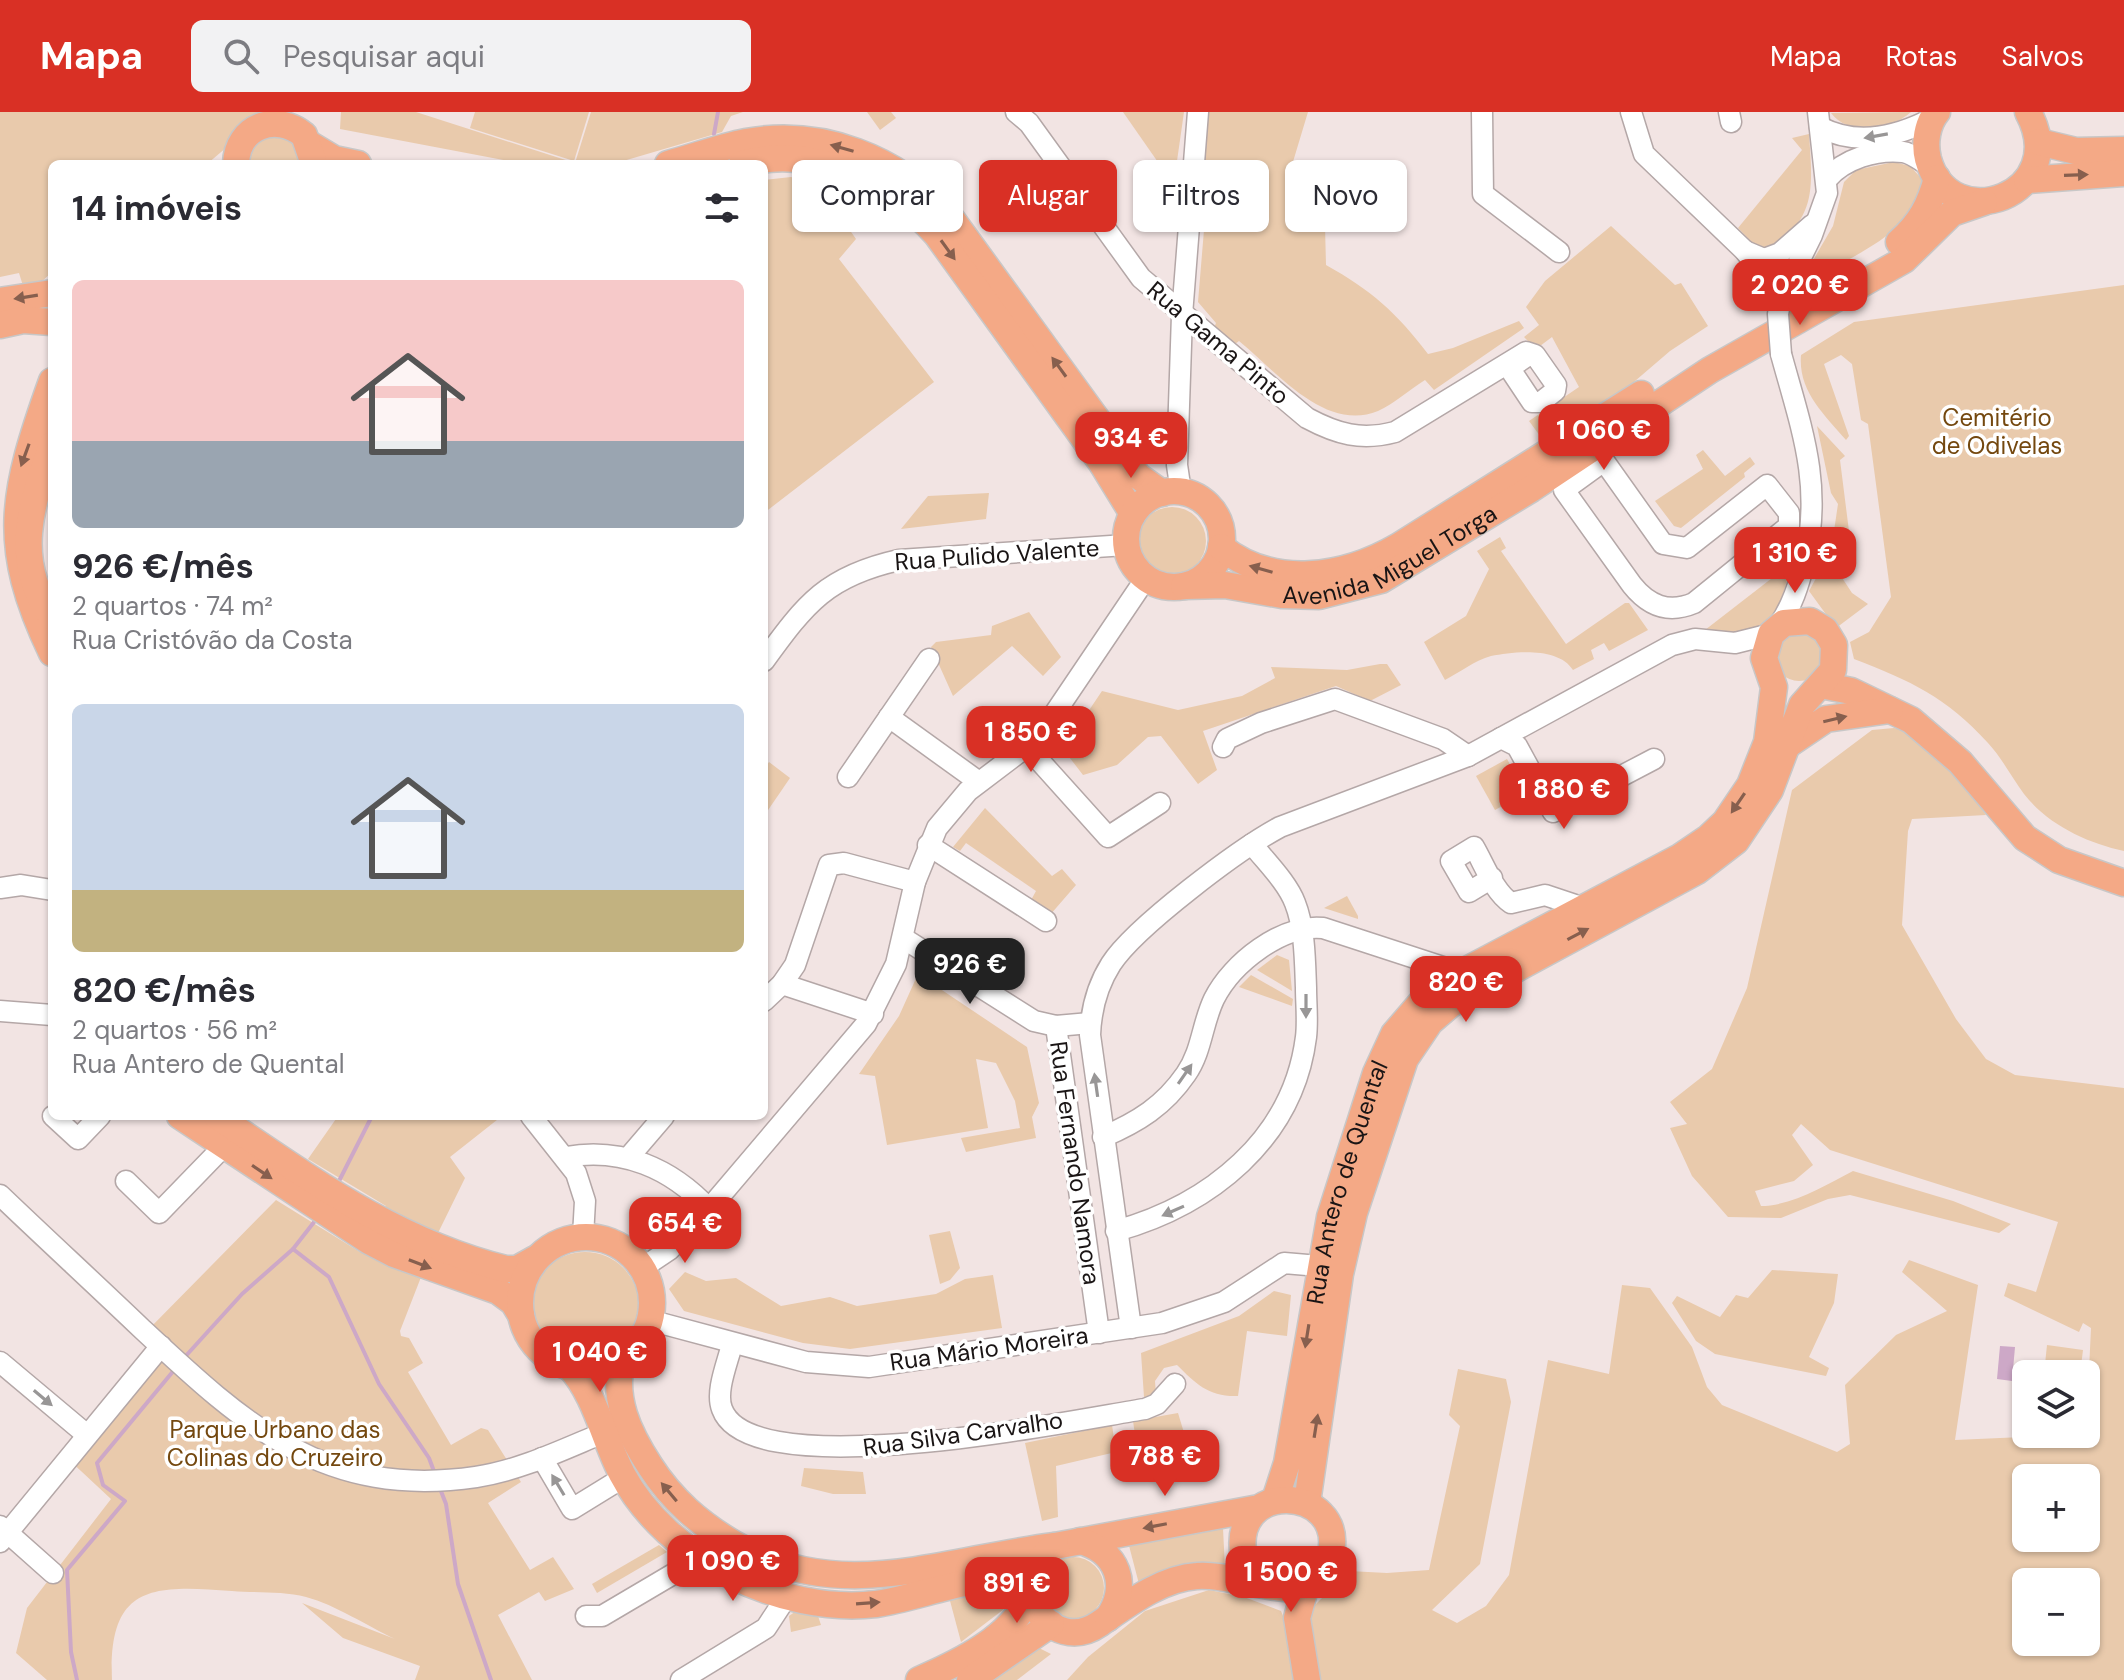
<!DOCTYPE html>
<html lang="pt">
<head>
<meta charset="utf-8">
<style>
	:root { --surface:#fff; --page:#f2f2f3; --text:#2b2b33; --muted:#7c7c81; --accent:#d93025 }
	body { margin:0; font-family:"DM Sans",sans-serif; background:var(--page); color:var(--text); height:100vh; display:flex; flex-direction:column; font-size:30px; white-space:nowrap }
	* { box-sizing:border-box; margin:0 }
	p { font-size:26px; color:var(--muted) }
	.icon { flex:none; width:44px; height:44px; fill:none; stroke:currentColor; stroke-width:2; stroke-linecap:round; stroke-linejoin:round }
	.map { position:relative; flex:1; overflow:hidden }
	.drawer { position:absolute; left:48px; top:48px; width:720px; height:960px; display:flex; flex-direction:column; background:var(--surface); border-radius:12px; box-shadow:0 2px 6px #0004 }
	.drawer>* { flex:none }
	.guide { position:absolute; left:792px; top:48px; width:760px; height:72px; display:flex; gap:16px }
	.buttons { position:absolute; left:2012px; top:1248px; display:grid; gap:16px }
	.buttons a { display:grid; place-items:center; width:88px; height:88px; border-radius:12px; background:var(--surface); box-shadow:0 2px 6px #0004; font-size:40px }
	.price { position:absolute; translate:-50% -68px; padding:0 18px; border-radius:16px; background:var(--accent); color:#fff; font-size:26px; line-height:52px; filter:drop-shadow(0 2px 4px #0008) }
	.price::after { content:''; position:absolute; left:50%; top:48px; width:24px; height:18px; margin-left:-12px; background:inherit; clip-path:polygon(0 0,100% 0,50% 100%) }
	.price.current { background:#222; color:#fff }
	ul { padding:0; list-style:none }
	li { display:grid; align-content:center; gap:16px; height:424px; padding:0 24px }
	li span { display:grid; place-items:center; height:248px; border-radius:12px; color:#555 }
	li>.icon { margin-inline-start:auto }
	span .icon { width:144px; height:144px; fill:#fffc; stroke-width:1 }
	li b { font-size:34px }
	h2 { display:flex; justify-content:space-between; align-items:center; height:96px; padding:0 24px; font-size:34px }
	.pill { padding:0 28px; border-radius:12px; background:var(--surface); box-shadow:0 2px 6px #0004; font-size:28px; line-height:72px }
	.pill.current { background:var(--accent); color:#fff }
	header { display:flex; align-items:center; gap:48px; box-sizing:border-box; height:112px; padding:0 40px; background:var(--accent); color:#fff }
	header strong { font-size:38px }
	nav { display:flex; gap:44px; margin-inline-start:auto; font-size:28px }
	.search { width:560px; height:72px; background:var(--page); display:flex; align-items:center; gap:20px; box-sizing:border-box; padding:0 28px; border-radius:12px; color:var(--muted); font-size:30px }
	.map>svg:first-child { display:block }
	.green { fill:#e9caac; fill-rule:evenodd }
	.water { fill:#cda8c7 }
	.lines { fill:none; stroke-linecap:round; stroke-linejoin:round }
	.stream { stroke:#cda8c7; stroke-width:4 }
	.minor-casing { stroke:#b4a7a7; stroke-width:23 }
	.major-casing { stroke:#c8c7c7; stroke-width:29 }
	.minor { stroke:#fff; stroke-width:20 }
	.major { stroke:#f4a986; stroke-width:26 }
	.minor-bridge-casing { stroke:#b4a7a7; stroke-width:23; stroke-linecap:butt }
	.minor-bridge { stroke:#fff; stroke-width:20 }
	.oneway { fill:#989696 }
	.oneway2 { fill:#875f4e }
	.labels { text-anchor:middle; stroke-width:7; stroke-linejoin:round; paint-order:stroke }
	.street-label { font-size:24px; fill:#1a1515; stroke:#fff }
	.park-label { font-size:24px; fill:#74480f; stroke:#fff }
</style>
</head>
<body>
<header>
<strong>Mapa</strong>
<div class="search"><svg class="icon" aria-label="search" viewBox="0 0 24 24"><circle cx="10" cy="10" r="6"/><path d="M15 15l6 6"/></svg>Pesquisar aqui</div>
<nav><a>Mapa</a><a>Rotas</a><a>Salvos</a></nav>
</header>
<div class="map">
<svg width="2124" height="1568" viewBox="0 0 2124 1568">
	<rect width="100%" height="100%" fill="#f2e4e3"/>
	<!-- green -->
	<g class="green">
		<path d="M0 0H268L207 52H52V160L39 172 24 177 19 161 0 165Z"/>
		<path d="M341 0H416L575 51 591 0H743L731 4 722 20 613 52H525L340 17Z"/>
		<path d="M475 0H589L574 49 470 16Z"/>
		<path d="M867 0H891L896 6 880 18Z"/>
		<path d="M1123 0H1184L1177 49 1169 66Z"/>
		<path d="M1207 0H1308L1289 63 1324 74 1326 153C1371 178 1397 201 1428 242L1453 236 1519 209 1524 216 1434 278 1425 268C1410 277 1394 292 1378 299 1325 321 1275 258 1239 229L1231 235 1212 221 1216 211 1198 190 1207 82 1197 80Z"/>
		<path d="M1911 0C1891 18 1849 25 1831 1Z"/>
		<path d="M1809 22C1813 79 1817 111 1761 140L1738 116 1802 38 1792 26Z"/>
		<path d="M267 23 292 27 304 52H248L253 34Z"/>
		<path d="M1894 50 1910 54 1921 66C1930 114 1840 151 1807 169H1801L1833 114 1844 70 1856 58Z"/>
		<path d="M791 65 863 87 875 98 849 117 856 127 839 147 934 270 764 401V68Z"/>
		<path d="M1611 114 1675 173 1681 171 1708 214 1670 239 1628 275 1543 328 1529 309 1579 275 1552 225 1536 237 1524 225 1539 213 1526 195 1545 169Z"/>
		<path d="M2124 173V739C2087 731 2048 713 2024 682 2012 666 2002 646 1988 631 1946 585 1911 569 1854 547L1850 530 1869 520 1891 485 1868 312 1861 308 1852 252 1841 243 1824 252 1849 324 1846 328C1824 302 1798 279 1801 243L1854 210Z"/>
		<path d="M1817 314 1845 344 1840 348 1851 435 1836 436 1833 452 1852 481 1868 492 1836 516 1809 479 1831 439 1838 392 1831 381Z"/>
		<path d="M1703 338 1725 364 1750 345 1755 352 1744 361 1745 365 1681 416 1674 414 1655 389 1703 357 1696 343Z"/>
		<path d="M989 381 986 407 901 417 928 384Z"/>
		<circle cx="1172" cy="429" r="34"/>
		<path d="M1500 425 1506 436 1501 439 1566 532 1625 491H1629L1648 518 1609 539 1604 531 1591 538 1594 547 1573 558C1559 535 1515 539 1491 544 1475 548 1459 561 1445 568L1424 530 1466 504 1489 457 1477 439Z"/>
		<path d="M1776 463 1788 465 1776 505 1755 523 1705 518Z"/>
		<path d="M1029 500 1061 545 1043 564 1012 534 953 584 931 535 936 530 991 523 992 514Z"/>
		<circle cx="1799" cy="544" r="25"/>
		<path d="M1380 552H1387L1401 573 1370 589 1336 574 1203 619 1217 658 1198 672 1161 624 1148 625 1117 653 1083 663 1063 637 1102 579 1178 598 1242 584 1275 566 1271 555 1347 558Z"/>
		<path d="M1894 616 1905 618 1960 666 1986 703 1912 707 1908 719 1902 813 1956 907 1986 947 2015 963 2124 976V1568H1317L1310 1498 1349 1459 1387 1461 1429 1458 1460 1314 1449 1303 1458 1257 1506 1267 1511 1290 1480 1452 1432 1498 1457 1511 1486 1494 1509 1463 1548 1248 1609 1262 1622 1173 1650 1176 1692 1235 1707 1275 1722 1293 1837 1340 1850 1332 1845 1273 1896 1223 1947 1199 1902 1160 1909 1148 1978 1173 1955 1328 2086 1322 2091 1216 2083 1211 2079 1220 2004 1184 2008 1171 2036 1180 2058 1110 1830 1038 1801 1012 1792 1023 1813 1053 1794 1069 1755 1079 1761 1094C1792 1094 1826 1073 1853 1059L1953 1089 2011 1112 1999 1121 1850 1083 1828 1087 1781 1106 1728 1105 1692 1064 1670 1016 1687 1012 1670 990 1712 957 1747 876 1792 678 1872 618ZM2026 1366H2086V1426H2026ZM2026 1470H2086V1530H2026Z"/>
		<path d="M1507 647 1526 681 1495 698 1476 664Z"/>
		<path d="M769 650 790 666 764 704V657Z"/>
		<path d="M985 696 1052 764 1062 757 1076 773 1050 803 1030 790 1036 779 966 731 960 739 953 735Z"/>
		<path d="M1347 784 1358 804V807L1324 796Z"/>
		<path d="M1277 843 1289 848 1292 879 1257 858Z"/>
		<path d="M918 862 1027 935 1039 991 1032 1005 1036 1026 966 1040 961 1026 1020 1016 1015 989 996 951 976 947 988 1016 887 1033 875 964 859 962 899 904Z"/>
		<path d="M1251 863 1293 887 1292 894 1239 875Z"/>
		<path d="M338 1004H502L450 1045 465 1066 439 1119 400 1219 401 1224 409 1226 423 1251 408 1260 451 1333 481 1316 488 1318 521 1370 488 1391 530 1458 553 1445 574 1477 545 1489 539 1480 498 1503 532 1568H415L420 1554 343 1526 302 1491 395 1527C367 1514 336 1493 306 1485 283 1479 255 1481 232 1479 153 1473 108 1472 112 1568H47L16 1541 27 1496 111 1387 67 1346 160 1235 146 1220 276 1088 360 1140 386 1094 308 1047Z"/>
		<path d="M950 1119 960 1156 950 1168 940 1172 929 1123Z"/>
		<circle cx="585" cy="1194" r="54"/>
		<path d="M1772 1158 1838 1162 1834 1191 1809 1245 1829 1256 1826 1264 1715 1242 1696 1229 1672 1191 1677 1184 1720 1205 1736 1183 1748 1186Z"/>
		<path d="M685 1160 706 1169 736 1166 781 1194 830 1185 857 1194 936 1182 965 1167 993 1163 1002 1216 850 1237 803 1231 684 1199 669 1177Z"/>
		<path d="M1274 1179 1291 1183 1287 1224 1247 1219 1238 1284C1209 1285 1196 1272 1177 1253L1164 1256 1155 1269 1156 1283 1144 1285 1141 1241 1239 1204Z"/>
		<path d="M2047 1233 2083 1238 2080 1262H2044Z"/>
		<path d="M1178 1301 1185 1324 1137 1336 1133 1309Z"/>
		<path d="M1112 1313 1116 1340 1056 1354 1058 1405 1042 1409 1025 1331Z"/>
		<path d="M804 1356 863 1360 866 1382H833L801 1374Z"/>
		<path d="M1217 1409 1223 1416 1225 1457 1139 1472 1127 1426Z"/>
		<path d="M659 1433 667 1440 597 1481 592 1472Z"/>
		<circle cx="1073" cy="1476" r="31"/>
		<path d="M1209 1478 1244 1485 1281 1499 1290 1521 1297 1568H1067L1088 1545 1145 1499Z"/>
		<path d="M993 1481 1003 1484 1008 1494 961 1530 949 1485Z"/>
		<path d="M796 1499 817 1501 821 1513 791 1520 789 1504Z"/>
		<path d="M1037 1535 1051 1542 1017 1568H983Z"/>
	</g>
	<!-- water -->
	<path class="water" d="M2000 1234 2015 1235 2012 1269 1997 1267Z"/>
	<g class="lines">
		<!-- stream -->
		<g class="stream">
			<path d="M714 22 718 0"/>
			<path d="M337 1073 372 1004"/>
			<path d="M318 1105 293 1137 329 1165 379 1272 429 1346 435 1362"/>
			<path d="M183 1247 242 1182 293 1137"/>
			<path d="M439 1374 446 1392 458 1472 491 1568"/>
			<path d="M77 1568 71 1540 67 1458 125 1389 103 1373 97 1351 175 1257"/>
		</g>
		<!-- minor casing -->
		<g class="minor-casing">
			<g id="minor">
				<path d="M1016 0 1029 11 1141 166 1307 306C1337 322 1361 329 1395 320L1526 240 1535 243 1556 273 1555 279 1541 290H1532L1512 260 1514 253 1530 242"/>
				<path d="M1482 0 1483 82 1559 140"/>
				<path d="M1631 0 1644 42 1745 139 1781 186"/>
				<path d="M1729 0 1731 10"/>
				<path d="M1820 15C1856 34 1896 25 1931 7"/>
				<path d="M1827 67C1844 47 1876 37 1903 40 1912 41 1922 50 1931 55"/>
				<path d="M1745 139 1764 147 1780 141 1812 113"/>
				<path d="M1781 186 1812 123 1827 81 1818 0"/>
				<path d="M1604 349 1663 432 1687 436 1767 373 1789 401V414L1694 491C1668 502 1648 493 1632 473L1564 378Z"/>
				<path d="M1181 380 1177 353 1182 203 1198 0"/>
				<path d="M1777 516C1792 495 1799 472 1805 448 1823 372 1801 315 1781 242"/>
				<path d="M764 549C806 491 827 464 899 448L1126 433"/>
				<path d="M889 605 979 670"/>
				<path d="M1501 626 1517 634 1553 700 1654 647"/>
				<path d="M1223 635 1227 627 1261 611 1335 587 1443 627 1468 644"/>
				<path d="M1028 636 1108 725 1160 691"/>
				<path d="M848 665 929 547"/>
				<path d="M928 733 1046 809"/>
				<path d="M1492 766 1469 780 1451 749 1474 735C1484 752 1494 780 1511 791L1545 783 1584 796"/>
				<path d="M0 776 21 773 52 778"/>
				<path d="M903 826 1034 909 1056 914 1090 911"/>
				<path d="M782 872 873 902"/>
				<path d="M764 889 782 872 795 853 829 753 844 751 915 770"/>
				<path d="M0 899 52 903"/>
				<path d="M1056 914 1099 1221"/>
				<path d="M53 1004 78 1027 100 1004"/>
				<path d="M531 1004 576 1061 585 1089 583 1124"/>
				<path d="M1103 1025C1138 1010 1164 994 1186 962 1202 939 1202 912 1214 887 1232 851 1282 812 1323 816L1461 861"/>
				<path d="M566 1045C622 1035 671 1056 709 1097"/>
				<path d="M628 1046 664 1004"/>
				<path d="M126 1069 159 1101 224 1034"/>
				<path d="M0 1083C47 1128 95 1172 142 1217 245 1313 324 1387 476 1365 521 1358 562 1338 603 1321"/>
				<path d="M1116 1119C1209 1093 1293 1028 1306 925 1308 909 1306 892 1306 876 1305 850 1305 816 1295 791 1287 770 1266 750 1252 732"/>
				<path d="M642 1156 669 1138 709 1097 866 912 896 852 915 770 937 716 968 679 1038 626 1146 466"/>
				<path d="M649 1208 806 1250 869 1255 1162 1211 1224 1190 1284 1151 1319 1154"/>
				<path d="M1131 1216 1090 923C1091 898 1097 874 1111 852 1135 815 1239 737 1280 715L1468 644 1672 533 1695 527 1735 531 1771 522"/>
				<path d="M732 1232C728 1250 715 1279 722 1297 751 1376 1078 1307 1145 1297L1157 1292 1175 1272"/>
				<path d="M0 1250 87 1323"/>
				<path d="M542 1346 572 1397 624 1365"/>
				<path d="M0 1414 53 1461"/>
				<path d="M0 1430 161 1234"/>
				<path d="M586 1504H602L702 1445"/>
				<path d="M681 1568 766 1516 787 1484"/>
			</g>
		</g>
		<!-- major casing -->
		<g class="major-casing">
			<g id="major">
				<path d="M1937 0C1927 12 1924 31 1928 47 1950 127 2073 83 2028 0"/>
				<path d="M2039 30 2076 39 2124 38"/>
				<path d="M309 32 334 47 358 52"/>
				<path d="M236 52C237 14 276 0 304 23L314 52"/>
				<path d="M668 52C694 45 720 35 746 30 822 16 897 46 948 102L1138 364 1162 381"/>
				<path d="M742 52C813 31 891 71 937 123L1101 350 1133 402"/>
				<path d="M2027 68 2124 61"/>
				<path d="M1899 130C1920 112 1930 93 1937 66"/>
				<path d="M0 189 52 181"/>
				<path d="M0 213 23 208 52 210"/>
				<path d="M52 269C12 381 0 433 52 541"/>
				<path d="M52 333C31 392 12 448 52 505"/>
				<circle cx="1174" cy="427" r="48"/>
				<path d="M1221 435C1273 477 1344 466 1399 434L1641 282"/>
				<path id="s1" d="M1184 474 1225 473 1282 483 1319 484 1381 468 1531 377 1710 258 1904 148 1952 101 1984 90"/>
				<path d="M1821 573 1851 579 1911 608 1960 650 2025 726 2059 748 2124 771"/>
				<path d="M1786 634 1826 607 1890 598"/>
				<path d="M180 1004 369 1129 394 1142 498 1179 513 1190 521 1203"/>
				<path d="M217 1004C309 1066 396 1130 506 1157H517L535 1147"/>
				<circle cx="586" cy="1191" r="66"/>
				<path d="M622 1246C612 1286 628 1320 650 1354 672 1388 699 1411 734 1432 840 1493 942 1448 1055 1434"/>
				<path d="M569 1254C597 1285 603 1326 622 1362 667 1447 782 1503 876 1492 912 1487 969 1465 1001 1467 1011 1467 1021 1473 1030 1477"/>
				<path id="s2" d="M1275 1388 1287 1351 1330 1105 1376 961 1394 922 1425 886 1461 861 1680 745 1708 726 1725 710 1750 673 1767 630 1774 575 1764 546 1771 522 1784 511 1810 509 1825 518 1834 533 1833 558 1802 593 1770 678 1736 729 1697 759 1451 892 1430 910 1405 947 1354 1101 1340 1162 1307 1391"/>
				<path d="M1259 1396 1055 1434C1001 1472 1051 1545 1099 1512 1128 1492 1162 1466 1197 1464 1228 1461 1282 1484 1305 1473 1318 1468 1328 1455 1331 1441 1345 1373 1228 1366 1244 1446L1264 1471"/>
				<path d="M1080 1429C1118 1439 1130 1474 1108 1506"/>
				<path d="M1306 1473 1297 1506 1307 1568"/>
				<path d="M919 1568C961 1550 1010 1526 1031 1483"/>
				<path d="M970 1568 1051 1512"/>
			</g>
		</g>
		<!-- minor -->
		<use href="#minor" class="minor"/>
		<!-- major -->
		<use href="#major" class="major"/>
		<!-- minor-bridge casing -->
		<g class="minor-bridge-casing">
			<path id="minor-bridge" d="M1781 186 1778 202 1781 242"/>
		</g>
		<!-- minor-bridge -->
		<use href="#minor-bridge" class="minor-bridge"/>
	</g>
	<!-- one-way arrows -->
	<defs><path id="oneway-solid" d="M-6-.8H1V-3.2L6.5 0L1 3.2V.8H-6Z" transform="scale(2)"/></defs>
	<g class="oneway">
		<use href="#oneway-solid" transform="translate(1876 24) rotate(170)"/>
		<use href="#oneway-solid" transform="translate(1306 894) rotate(90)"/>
		<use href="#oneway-solid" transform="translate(1185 962) rotate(-55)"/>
		<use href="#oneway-solid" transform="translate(1096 973) rotate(-98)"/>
		<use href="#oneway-solid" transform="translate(1173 1099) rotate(156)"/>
		<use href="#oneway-solid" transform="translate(43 1286) rotate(40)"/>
		<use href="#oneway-solid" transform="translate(558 1373) rotate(-121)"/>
	</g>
	<g class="oneway2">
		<use href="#oneway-solid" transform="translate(842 36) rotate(-164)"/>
		<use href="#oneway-solid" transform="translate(2076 63) rotate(-2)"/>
		<use href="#oneway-solid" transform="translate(948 138) rotate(54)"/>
		<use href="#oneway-solid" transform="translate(26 185) rotate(171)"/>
		<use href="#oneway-solid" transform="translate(1059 255) rotate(-126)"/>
		<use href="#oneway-solid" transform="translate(25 343) rotate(110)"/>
		<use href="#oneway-solid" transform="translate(1261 457) rotate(-164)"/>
		<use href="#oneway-solid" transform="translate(1835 607) rotate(-13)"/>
		<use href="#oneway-solid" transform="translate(1738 691) rotate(124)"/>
		<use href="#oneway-solid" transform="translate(1578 822) rotate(-28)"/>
		<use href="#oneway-solid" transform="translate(262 1060) rotate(34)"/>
		<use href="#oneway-solid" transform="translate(420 1152) rotate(21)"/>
		<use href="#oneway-solid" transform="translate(1307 1224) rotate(99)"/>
		<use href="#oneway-solid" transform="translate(1316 1314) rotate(-81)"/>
		<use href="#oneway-solid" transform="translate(669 1380) rotate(-130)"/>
		<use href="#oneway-solid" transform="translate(1155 1414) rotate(169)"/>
		<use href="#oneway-solid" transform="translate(868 1491) rotate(-4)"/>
	</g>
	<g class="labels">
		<!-- street labels -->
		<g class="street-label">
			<text transform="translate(1218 231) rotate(40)" y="8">Rua Gama Pinto</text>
			<text dy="8" stroke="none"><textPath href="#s1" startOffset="216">Avenida Miguel Torga</textPath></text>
			<text transform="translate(997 443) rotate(-4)" y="8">Rua Pulido Valente</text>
			<text transform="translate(1075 1051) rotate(82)" y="8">Rua Fernando Namora</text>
			<text dy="8" stroke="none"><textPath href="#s2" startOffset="326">Rua Antero de Quental</textPath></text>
			<text transform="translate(989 1237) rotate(-8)" y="8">Rua Mário Moreira</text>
			<text transform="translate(963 1322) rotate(-8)" y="8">Rua Silva Carvalho</text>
		</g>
		<!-- park labels -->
		<g class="park-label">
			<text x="1997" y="314">Cemitério<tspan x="1997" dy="28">de Odivelas</tspan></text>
			<text x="275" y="1326">Parque Urbano das<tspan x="275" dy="28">Colinas do Cruzeiro</tspan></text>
		</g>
	</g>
</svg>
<div class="buttons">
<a><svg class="icon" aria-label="layers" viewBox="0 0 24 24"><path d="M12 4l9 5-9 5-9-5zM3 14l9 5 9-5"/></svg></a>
<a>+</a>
<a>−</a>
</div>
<b class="price" style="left:1800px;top:215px">2 020 €</b>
<b class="price" style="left:1604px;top:360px">1 060 €</b>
<b class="price" style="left:1131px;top:368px">934 €</b>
<b class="price" style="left:1795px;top:483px">1 310 €</b>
<b class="price" style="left:1031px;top:662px">1 850 €</b>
<b class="price" style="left:1564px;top:719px">1 880 €</b>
<b class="price current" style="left:970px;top:894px">926 €</b>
<b class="price" style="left:1466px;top:912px">820 €</b>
<b class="price" style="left:685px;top:1153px">654 €</b>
<b class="price" style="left:600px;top:1282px">1 040 €</b>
<b class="price" style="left:1165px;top:1386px">788 €</b>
<b class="price" style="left:733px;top:1491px">1 090 €</b>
<b class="price" style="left:1291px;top:1502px">1 500 €</b>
<b class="price" style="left:1017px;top:1513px">891 €</b>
<div class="guide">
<a class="pill">Comprar</a>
<a class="pill current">Alugar</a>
<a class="pill">Filtros</a>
<a class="pill">Novo</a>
</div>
<section class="drawer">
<h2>14 imóveis<svg class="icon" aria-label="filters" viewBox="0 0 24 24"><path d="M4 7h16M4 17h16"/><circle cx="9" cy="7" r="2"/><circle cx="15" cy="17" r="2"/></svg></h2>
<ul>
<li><span style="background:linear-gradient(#f6c9c9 65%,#9aa5b1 0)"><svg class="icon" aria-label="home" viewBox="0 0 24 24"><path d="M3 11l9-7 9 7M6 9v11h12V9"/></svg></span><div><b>926 €/mês</b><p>2 quartos · 74 m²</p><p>Rua Cristóvão da Costa</p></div></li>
<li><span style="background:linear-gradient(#c9d6e8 75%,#c2b280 0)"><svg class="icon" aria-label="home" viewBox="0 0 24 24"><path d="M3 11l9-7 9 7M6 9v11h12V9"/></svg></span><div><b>820 €/mês</b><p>2 quartos · 56 m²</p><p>Rua Antero de Quental</p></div></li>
</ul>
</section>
</div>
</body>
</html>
